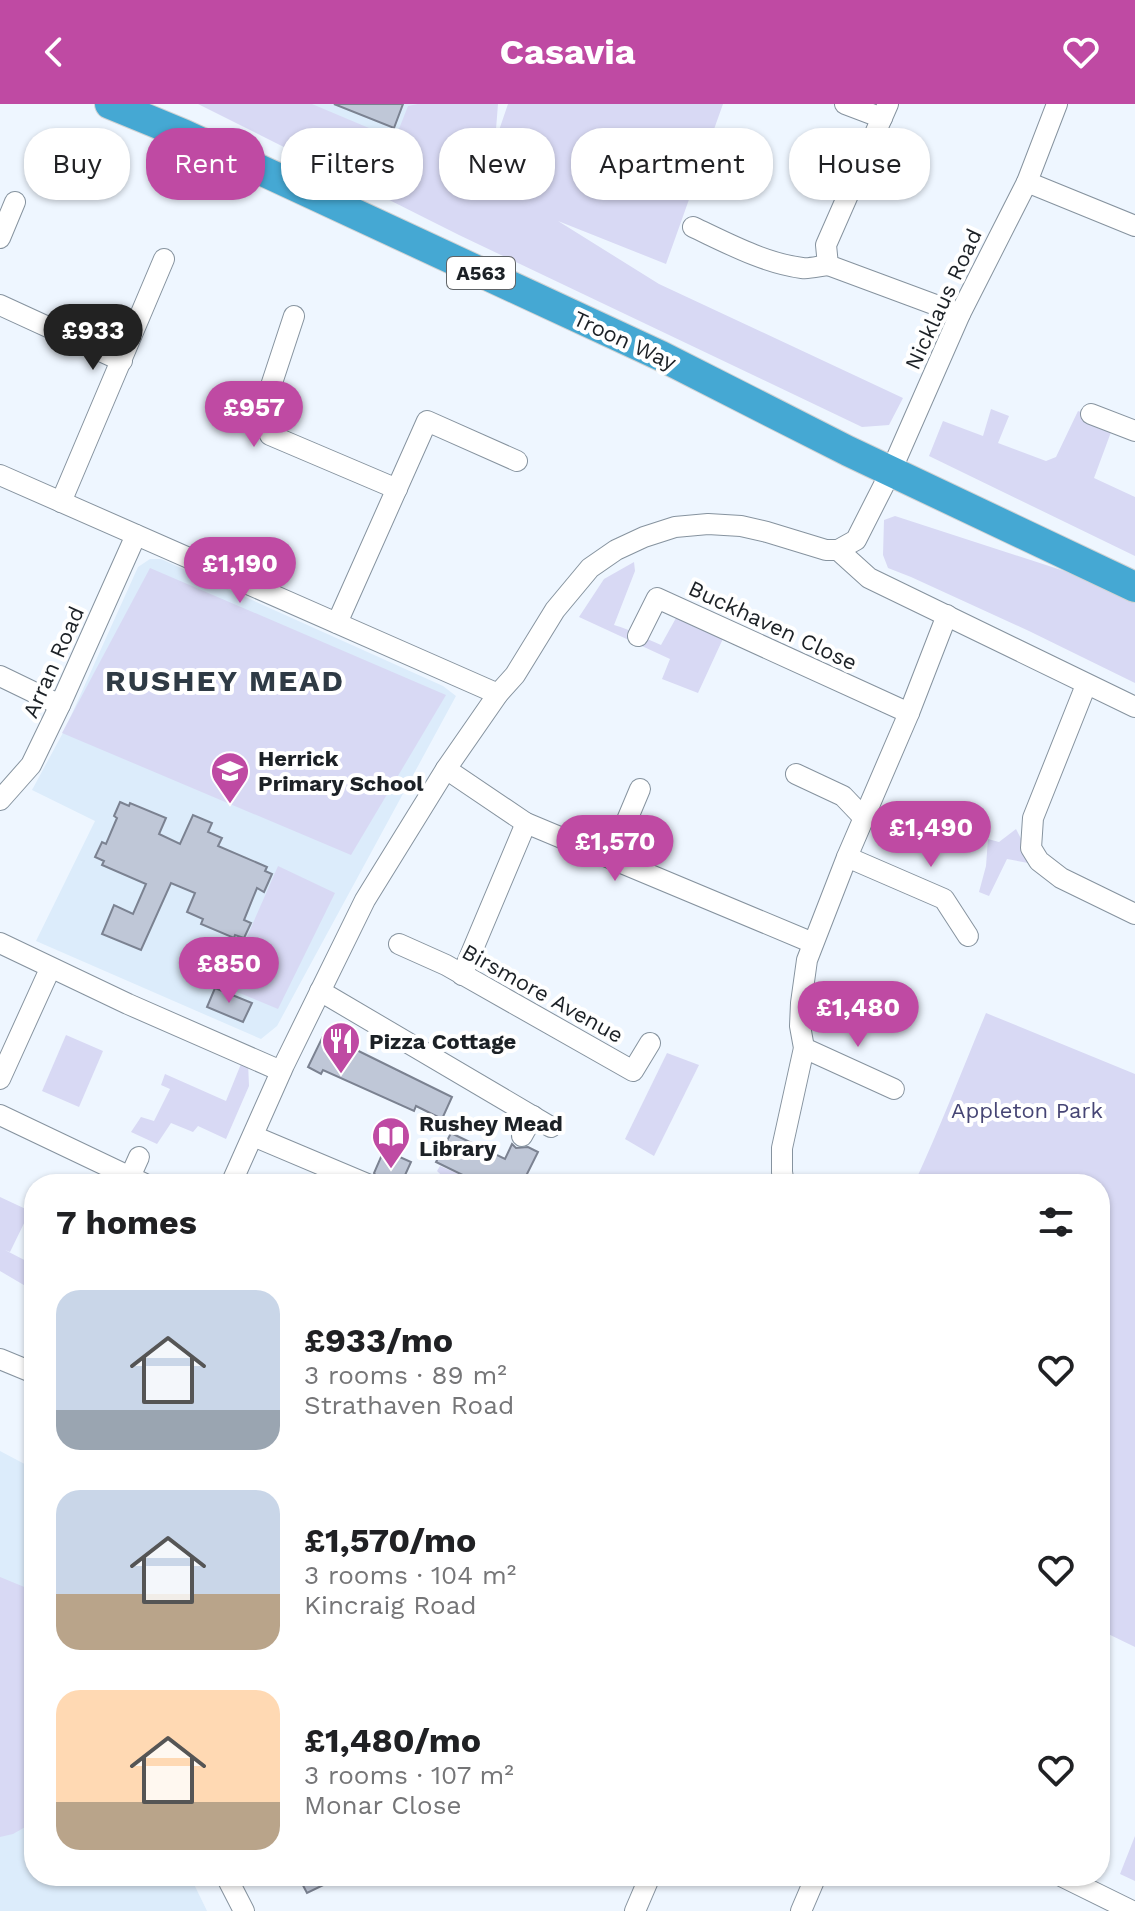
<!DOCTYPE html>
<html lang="en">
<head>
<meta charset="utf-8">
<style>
	:root { --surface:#fff; --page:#f6f6f6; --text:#202124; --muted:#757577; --accent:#bf4aa3 }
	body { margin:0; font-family:"Work Sans",sans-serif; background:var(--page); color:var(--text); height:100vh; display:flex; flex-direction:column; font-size:30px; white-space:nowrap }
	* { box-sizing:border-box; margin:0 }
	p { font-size:26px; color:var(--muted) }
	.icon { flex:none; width:44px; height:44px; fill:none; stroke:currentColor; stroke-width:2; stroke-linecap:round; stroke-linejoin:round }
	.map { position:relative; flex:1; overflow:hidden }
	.details { position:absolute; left:24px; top:1070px; width:1086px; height:712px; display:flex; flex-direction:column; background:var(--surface); border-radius:32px; box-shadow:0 2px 6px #0004 }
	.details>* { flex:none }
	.banner { position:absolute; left:24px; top:24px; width:1088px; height:72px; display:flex; gap:16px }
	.price { position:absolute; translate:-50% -68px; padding:0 18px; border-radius:28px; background:var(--accent); color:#fff; font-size:26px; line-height:52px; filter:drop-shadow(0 2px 4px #0008) }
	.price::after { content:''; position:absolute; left:50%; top:48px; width:24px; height:18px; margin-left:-12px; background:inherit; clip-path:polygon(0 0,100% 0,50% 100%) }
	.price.selected { background:#222; color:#fff }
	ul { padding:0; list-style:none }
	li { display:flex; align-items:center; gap:24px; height:200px; padding:0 32px }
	li span { display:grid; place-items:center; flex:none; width:224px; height:160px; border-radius:24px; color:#555 }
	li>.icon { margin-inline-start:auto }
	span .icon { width:96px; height:96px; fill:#fffc; stroke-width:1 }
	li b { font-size:34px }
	h2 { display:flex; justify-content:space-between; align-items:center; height:96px; padding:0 32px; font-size:34px }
	.pill { padding:0 28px; border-radius:32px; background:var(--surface); box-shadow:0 2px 6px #0004; font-size:28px; line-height:72px }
	.pill.selected { background:var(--accent); color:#fff }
	header { display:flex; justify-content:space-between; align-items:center; height:104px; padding:0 32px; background:var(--accent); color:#fff; font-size:36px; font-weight:700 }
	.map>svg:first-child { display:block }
	.built { fill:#dcecfb }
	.green { fill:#d8d9f4 }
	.building { fill:#bfc7d7; stroke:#7b8291; stroke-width:2 }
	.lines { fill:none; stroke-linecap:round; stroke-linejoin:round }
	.minor-casing { stroke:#86939f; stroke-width:22 }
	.highway-casing { stroke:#d2d3d4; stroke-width:32 }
	.minor { stroke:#fff; stroke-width:20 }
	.highway { stroke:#45a8d3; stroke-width:30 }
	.labels { text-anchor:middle; stroke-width:8; stroke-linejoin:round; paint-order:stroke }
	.shield { fill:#fff; stroke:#606467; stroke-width:2 }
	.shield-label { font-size:20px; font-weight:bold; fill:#1c2126 }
	.street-label { font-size:22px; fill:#1c2126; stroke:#fff }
	.poi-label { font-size:22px; font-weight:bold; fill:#1c2126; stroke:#fff; text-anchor:start }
	.park-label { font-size:22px; fill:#464574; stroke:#fff }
	.district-label { font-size:30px; font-weight:bold; letter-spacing:2px; fill:#2f3b45; stroke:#fff }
</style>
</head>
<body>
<header><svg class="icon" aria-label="back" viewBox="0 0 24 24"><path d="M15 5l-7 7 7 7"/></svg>Casavia<svg class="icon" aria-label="heart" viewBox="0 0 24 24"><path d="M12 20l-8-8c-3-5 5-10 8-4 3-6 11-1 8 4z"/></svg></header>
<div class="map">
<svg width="1135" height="1807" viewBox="0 0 1135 1807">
	<rect width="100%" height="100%" fill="#eef6ff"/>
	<!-- built -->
	<g class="built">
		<path d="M288 0H471L448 59Z"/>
		<path d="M150 455H161L443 582 456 592 277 922 261 935 36 837 95 717 32 686 65 625 138 463Z"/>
		<path d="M0 1347 34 1365V1772H190L207 1807H0Z"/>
	</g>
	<!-- green -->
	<g class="green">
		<path d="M198 0H312L395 35 408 2 418 0H498L495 38 508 0H723L666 160 558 117 659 180 903 294 889 321 862 323 459 131Z"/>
		<path d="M991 305 1009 312 998 339 1046 357 1056 353 1078 307 1114 320 1094 374 1135 393V452L929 352 943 317 983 332Z"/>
		<path d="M895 412 1135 490V579L1029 527 911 473 888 464 883 451 884 416Z"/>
		<path d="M634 458 635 467 614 521C632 526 644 534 661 541L681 505 727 526 698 589 662 575 670 555 579 513 604 475Z"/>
		<path d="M150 464 446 591 351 751 62 629Z"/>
		<path d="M1016 725 1032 756 1028 759 1007 755 989 792 979 788 986 762 988 735 999 738Z"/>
		<path d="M278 762 335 789 278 905 225 883Z"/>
		<path d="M986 909 1135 970V1543L1100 1526V1080H914C940 1024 962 966 986 909Z"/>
		<path d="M66 931 103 947 79 1003 42 987Z"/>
		<path d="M667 949 699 961 654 1052 625 1035Z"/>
		<path d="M243 955 248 958 249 982 226 1035 198 1022 193 1028 171 1019 157 1040 131 1028 141 1013 154 1017 170 985 161 981 165 970 226 997Z"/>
		<path d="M440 1062 480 1079 451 1080 437 1067Z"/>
		<path d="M0 1093 30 1107 10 1148 5 1146 34 1161V1187L0 1167Z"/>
		<path d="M0 1473 34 1487V1718L13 1730 0 1733Z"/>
		<path d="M1135 1732V1777L1120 1770Z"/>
	</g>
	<!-- building -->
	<g class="building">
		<path d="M334 0H403L394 24Z"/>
		<path d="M120 698 129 702 130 699 166 714 159 730 180 740 193 711 212 719 208 728 222 734 218 742 267 763 265 767 272 770 264 788 257 784 244 816 251 819 244 834 235 831 234 834 201 820 203 815 187 808 195 789 171 779 141 846 102 830 114 801 133 810 146 780 102 761 104 757 95 753 102 738 106 740 117 714 114 712Z"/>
		<path d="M215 884 252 899 243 918 207 903Z"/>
		<path d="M324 930 452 993 442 1015 416 1002 414 1007 323 966 321 970 308 963Z"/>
		<path d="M451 1029 505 1055 512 1040 516 1044 528 1043 538 1048 522 1080H481L436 1058Z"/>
		<path d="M384 1046 411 1058 401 1080H386L380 1077 374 1069Z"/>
		<path d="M298 1772H342L307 1789Z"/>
	</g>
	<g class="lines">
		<!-- minor casing -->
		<g class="minor-casing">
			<g id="minor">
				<path d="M845 0 882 14"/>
				<path d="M888 0 826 141 828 161 960 210"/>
				<path d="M1027 78 1135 122"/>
				<path d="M693 123C727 139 764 159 802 164 810 165 819 162 828 161"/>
				<path d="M0 134 15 98"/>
				<path d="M0 201 122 257"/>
				<path d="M294 212 262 309 270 331 397 385"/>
				<path d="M1091 310 1135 327"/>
				<path d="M0 371 498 590"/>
				<path d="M61 398 164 155"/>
				<path d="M838 446 869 474 1135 603"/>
				<path d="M337 519 427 317 517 357"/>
				<path d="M638 532 657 494 909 609"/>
				<path d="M0 572 60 601"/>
				<path d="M1086 581 1033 714 1031 744 1039 757 1061 774 1135 810"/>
				<path d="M446 665 526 719 813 839"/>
				<path d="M796 670 843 692 864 714"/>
				<path d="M0 696 31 661 60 601 136 431"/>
				<path d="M847 753 944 795 968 832"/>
				<path d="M611 754 640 685"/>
				<path d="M0 839 128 900 281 967"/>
				<path d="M399 840 446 861 633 967 650 939"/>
				<path d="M462 871 526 719"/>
				<path d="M320 887 551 1023"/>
				<path d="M804 944 894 985"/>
				<path d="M0 975 50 865"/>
				<path d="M0 1011 145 1080"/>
				<path d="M253 1032 367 1080"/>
				<path d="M522 1032 533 1012"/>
				<path d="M130 1073 139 1053"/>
				<path d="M231 1080 284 961 365 796 446 665 498 590 515 571 555 506 590 464 616 446 644 433 675 423 708 420 741 422 767 428 826 446H838L856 436 891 367 960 210 1027 78 1057 0"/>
				<path d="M784 1080 782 1068V1044L804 944 800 922 801 899 807 856 847 753 909 609 947 511"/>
				<path d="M0 1255 34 1269"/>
				<path d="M226 1772 244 1807"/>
				<path d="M1061 1772 1132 1807"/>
				<path d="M635 1807 650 1772"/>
				<path d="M801 1807 816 1772"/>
			</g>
		</g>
		<!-- highway casing -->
		<g class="highway-casing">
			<path id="highway" d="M110 0 183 30 661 252 848 347 1135 483"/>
		</g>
		<!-- minor -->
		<use href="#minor" class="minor"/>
		<!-- highway -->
		<use href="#highway" class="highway"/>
	</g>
	<!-- icons -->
	<defs>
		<g id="school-pin" transform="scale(2)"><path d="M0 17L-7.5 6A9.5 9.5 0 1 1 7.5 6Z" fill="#bf4aa3" stroke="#fff"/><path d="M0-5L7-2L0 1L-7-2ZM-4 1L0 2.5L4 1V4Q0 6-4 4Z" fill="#fff"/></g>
		<g id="restaurant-pin" transform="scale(2)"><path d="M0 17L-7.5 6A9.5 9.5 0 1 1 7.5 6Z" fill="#bf4aa3" stroke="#fff"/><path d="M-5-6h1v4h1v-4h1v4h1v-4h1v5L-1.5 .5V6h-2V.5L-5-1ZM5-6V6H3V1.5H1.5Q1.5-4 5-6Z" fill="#fff"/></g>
		<g id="library-pin" transform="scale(2)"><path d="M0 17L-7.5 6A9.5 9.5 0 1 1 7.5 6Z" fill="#bf4aa3" stroke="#fff"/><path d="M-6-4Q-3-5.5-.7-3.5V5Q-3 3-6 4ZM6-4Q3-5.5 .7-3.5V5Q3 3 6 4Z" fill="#fff"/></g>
	</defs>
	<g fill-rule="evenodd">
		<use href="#school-pin" x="230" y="667"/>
		<use href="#restaurant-pin" x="341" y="937"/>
		<use href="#library-pin" x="391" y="1032"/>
	</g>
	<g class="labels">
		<!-- shield labels -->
		<rect class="shield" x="447" y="153" width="68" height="32" rx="6"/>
		<g class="shield-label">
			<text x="481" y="176">A563</text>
		</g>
		<!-- street labels -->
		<g class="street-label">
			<text transform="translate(943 195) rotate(-65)" y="8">Nicklaus Road</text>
			<text transform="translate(625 236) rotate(25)" y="8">Troon Way</text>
			<text transform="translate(773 521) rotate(25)" y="8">Buckhaven Close</text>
			<text transform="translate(53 558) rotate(-66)" y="8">Arran Road</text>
			<text transform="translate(543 889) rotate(29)" y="8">Birsmore Avenue</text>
		</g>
		<!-- poi labels -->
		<g class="poi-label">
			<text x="258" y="662">Herrick<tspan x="258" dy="25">Primary School</tspan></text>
			<text x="369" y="945">Pizza Cottage</text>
			<text x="419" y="1027">Rushey Mead<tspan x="419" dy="25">Library</tspan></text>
		</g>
		<!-- park labels -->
		<g class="park-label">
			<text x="1027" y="1014">Appleton Park</text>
		</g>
		<!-- district labels -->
		<g class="district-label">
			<text x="225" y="587">RUSHEY MEAD</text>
		</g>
	</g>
</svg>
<b class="price selected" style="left:93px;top:268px">£933</b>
<b class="price" style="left:254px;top:345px">£957</b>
<b class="price" style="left:240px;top:501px">£1,190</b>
<b class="price" style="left:931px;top:765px">£1,490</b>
<b class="price" style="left:615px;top:779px">£1,570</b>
<b class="price" style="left:229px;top:901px">£850</b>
<b class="price" style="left:858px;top:945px">£1,480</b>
<div class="banner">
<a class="pill">Buy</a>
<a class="pill selected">Rent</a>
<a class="pill">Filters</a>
<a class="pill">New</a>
<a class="pill">Apartment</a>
<a class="pill">House</a>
</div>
<section class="details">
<h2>7 homes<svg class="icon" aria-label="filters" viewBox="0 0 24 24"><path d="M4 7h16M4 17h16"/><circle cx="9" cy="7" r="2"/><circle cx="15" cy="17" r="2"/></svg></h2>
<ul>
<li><span style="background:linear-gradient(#c9d6e8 75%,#9aa5b1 0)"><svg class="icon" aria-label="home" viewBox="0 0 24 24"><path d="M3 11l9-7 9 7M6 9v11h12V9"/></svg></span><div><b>£933/mo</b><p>3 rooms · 89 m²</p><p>Strathaven Road</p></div><svg class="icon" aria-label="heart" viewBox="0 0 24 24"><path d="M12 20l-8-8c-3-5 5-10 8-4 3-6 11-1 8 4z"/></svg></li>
<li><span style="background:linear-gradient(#c9d6e8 65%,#b9a48a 0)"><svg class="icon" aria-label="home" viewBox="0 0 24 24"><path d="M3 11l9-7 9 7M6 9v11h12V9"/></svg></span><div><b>£1,570/mo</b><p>3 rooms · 104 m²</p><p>Kincraig Road</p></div><svg class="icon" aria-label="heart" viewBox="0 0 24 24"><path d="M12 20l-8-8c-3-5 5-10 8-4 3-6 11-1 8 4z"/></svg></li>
<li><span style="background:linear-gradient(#ffd9b3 70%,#b9a48a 0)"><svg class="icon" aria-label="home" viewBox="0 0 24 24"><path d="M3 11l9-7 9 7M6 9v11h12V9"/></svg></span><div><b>£1,480/mo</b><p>3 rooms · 107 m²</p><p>Monar Close</p></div><svg class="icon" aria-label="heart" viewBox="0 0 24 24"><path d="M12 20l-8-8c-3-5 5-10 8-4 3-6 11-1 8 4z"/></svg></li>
</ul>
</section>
</div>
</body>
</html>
